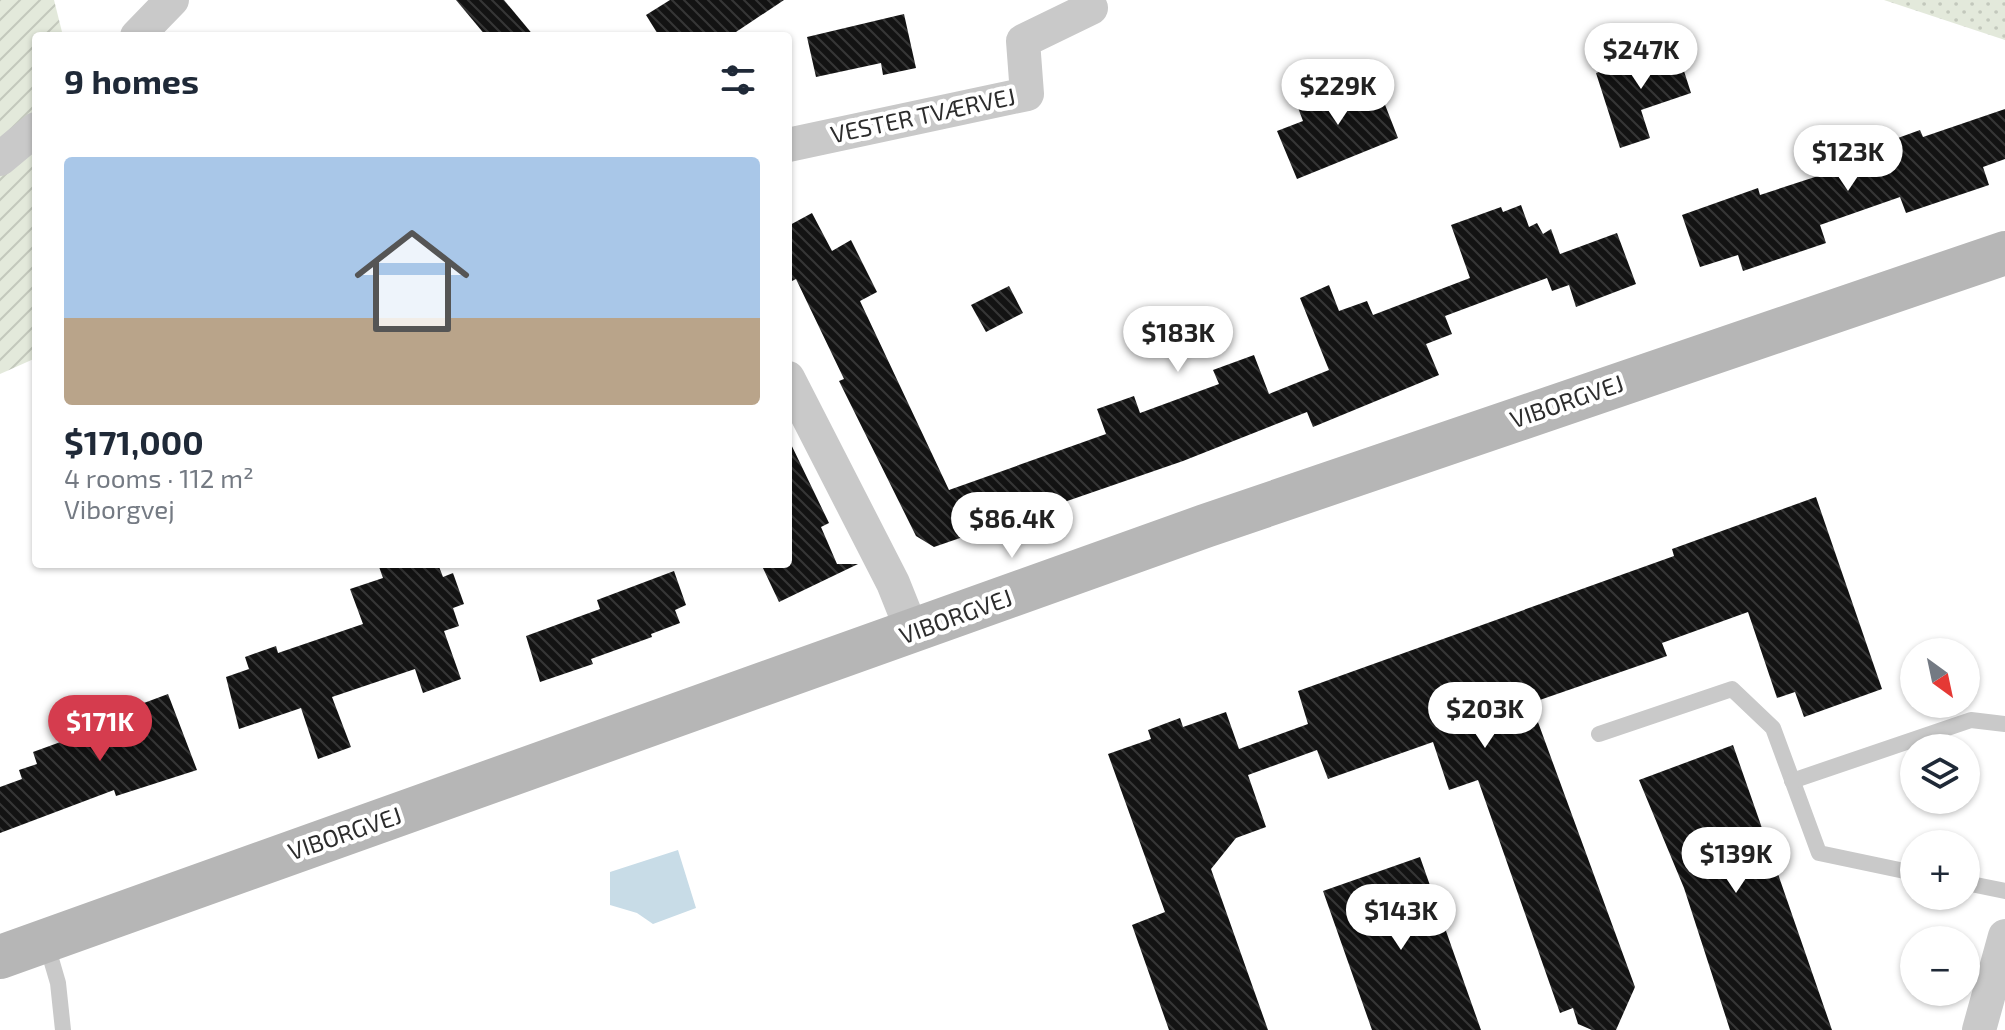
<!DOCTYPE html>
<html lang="en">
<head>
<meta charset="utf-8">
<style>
	:root { --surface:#fff; --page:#f2f2f3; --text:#1f2937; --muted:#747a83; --line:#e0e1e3; --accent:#d53c4e }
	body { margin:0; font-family:"Exo 2",sans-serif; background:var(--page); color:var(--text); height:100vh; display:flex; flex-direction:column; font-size:30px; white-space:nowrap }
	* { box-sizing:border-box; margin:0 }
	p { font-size:26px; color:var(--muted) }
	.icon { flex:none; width:44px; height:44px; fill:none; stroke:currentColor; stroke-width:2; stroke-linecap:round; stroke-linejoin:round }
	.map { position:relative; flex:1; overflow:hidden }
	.details { position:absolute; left:32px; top:32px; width:760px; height:536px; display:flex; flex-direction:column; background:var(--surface); border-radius:8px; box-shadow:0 2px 6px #0004 }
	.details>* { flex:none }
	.needle { width:52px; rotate:147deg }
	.fabs { position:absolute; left:1900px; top:638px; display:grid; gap:16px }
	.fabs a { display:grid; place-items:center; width:80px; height:80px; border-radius:50%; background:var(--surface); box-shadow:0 2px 6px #0004; font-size:40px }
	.price { position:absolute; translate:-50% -68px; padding:0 18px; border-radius:28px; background:#fff; color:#222; font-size:26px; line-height:52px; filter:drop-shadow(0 2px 4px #0008) }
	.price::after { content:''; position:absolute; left:50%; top:48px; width:24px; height:18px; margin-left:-12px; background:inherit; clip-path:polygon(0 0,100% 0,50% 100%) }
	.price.selected { background:var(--accent); color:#fff }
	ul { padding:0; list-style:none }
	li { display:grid; align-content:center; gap:16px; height:424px; padding:0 32px }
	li+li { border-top:2px solid var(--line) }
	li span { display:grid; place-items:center; height:248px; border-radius:8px; color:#555 }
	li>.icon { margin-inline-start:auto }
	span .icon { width:144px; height:144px; fill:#fffc; stroke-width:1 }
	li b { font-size:34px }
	h2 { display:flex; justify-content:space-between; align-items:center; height:96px; padding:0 32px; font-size:34px }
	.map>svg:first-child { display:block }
	.grass { fill:url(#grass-dots) }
	.garden { fill:url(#garden-furrows) }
	.water { fill:#c8dce7 }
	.building { fill:url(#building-back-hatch) }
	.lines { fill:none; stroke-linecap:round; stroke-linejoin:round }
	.lane { stroke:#c9c9c9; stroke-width:16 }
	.street { stroke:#c9c9c9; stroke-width:34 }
	.secondary { stroke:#b6b6b6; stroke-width:44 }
	.labels { text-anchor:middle; stroke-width:8; stroke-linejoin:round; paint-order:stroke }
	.street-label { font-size:24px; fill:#2c2c2c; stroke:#fff }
</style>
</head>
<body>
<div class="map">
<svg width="2005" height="1030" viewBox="0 0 2005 1030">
	<defs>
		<pattern id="grass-dots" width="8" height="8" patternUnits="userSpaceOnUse" patternTransform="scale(2)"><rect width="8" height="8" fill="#e3e9db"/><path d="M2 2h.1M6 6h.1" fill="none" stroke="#c3c8bc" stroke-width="1.8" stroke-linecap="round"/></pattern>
		<pattern id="garden-furrows" width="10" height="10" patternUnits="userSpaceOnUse" patternTransform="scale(2)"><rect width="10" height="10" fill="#e3e9db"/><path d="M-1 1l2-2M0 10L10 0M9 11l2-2" fill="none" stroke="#c3c8bc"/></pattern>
		<pattern id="building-back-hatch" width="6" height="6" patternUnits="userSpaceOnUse" patternTransform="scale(2)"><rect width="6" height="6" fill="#131313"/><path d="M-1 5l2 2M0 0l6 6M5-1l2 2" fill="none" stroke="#363636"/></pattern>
	</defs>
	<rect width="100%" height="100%" fill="#fff"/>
	<!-- grass -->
	<path class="grass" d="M1884 0H2005V40Z"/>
	<!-- garden -->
	<path class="garden" d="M0 0H54L63 36H36V358L0 374Z"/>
	<!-- water -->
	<path class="water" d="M678 850 696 908 653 924 637 913 610 905V872Z"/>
	<!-- building -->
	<g class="building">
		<path d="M456 0H504L534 36H486Z"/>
		<path d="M670 0H784L730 36H659L646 15Z"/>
		<path d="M904 14 916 68 883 75 881 63 816 77 807 37Z"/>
		<path d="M1676 46 1691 93 1641 110 1650 138 1620 148 1596 73Z"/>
		<path d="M1373 74 1398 138 1297 179 1277 131 1303 121 1297 105Z"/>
		<path d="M2005 109V159L1983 167 1989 185 1906 213 1900 197 1820 225 1826 243 1743 271 1738 255 1700 267 1682 215 1758 188 1760 195 1818 176 1815 168 1920 130 1923 137Z"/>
		<path d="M1521 205 1529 227 1537 223 1543 234 1551 229 1560 254 1617 233 1636 284 1576 307 1569 285 1552 291 1547 278 1445 316 1452 334 1426 344 1439 375 1313 427 1307 412 1183 461 934 547 916 536 839 381 844 379 796 279 788 283V226L812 213 832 251 851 240 877 292 860 301 949 490 1106 434 1097 409 1134 396 1140 413 1219 384 1213 370 1254 355 1269 394 1329 370 1300 298 1329 285 1339 311 1367 301 1373 315 1470 278 1451 225 1501 207 1503 212Z"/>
		<path d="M1009 286 1023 313 986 332 971 305Z"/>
		<path d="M788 438 829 523 821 527 837 564H858L779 602 761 564H788Z"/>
		<path d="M1816 497 1882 689 1804 717 1795 692 1777 698 1748 612 1662 643 1667 656 1531 703 1635 987 1616 1030H1592L1578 1024 1573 1008 1560 1013 1478 780 1449 790 1433 742 1328 779 1317 750 1248 775 1266 827 1236 838 1211 869 1268 1030H1169L1132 925 1165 912 1108 754 1151 739 1148 730 1180 718 1183 727 1226 712 1239 749 1308 724 1298 691 1674 556 1672 549Z"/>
		<path d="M378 564H438L443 577 453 573 464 604 453 608 459 626 444 631 461 679 423 693 415 669 332 697 351 747 318 759 301 708 239 729 226 677 249 669 245 657 276 646 278 653 363 624 350 589 383 578Z"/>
		<path d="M674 571 686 605 675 610 680 623 651 634 652 637 591 659 593 664 540 682 526 636 600 609 597 600Z"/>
		<path d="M168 694 197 770 116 796 114 790 0 833V787L22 779 19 770 37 764 33 752 88 732 85 725Z"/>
		<path d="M1733 745 1778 874 1832 1030H1730L1684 888 1639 780Z"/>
		<path d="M1420 857 1465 985 1481 1030H1372L1323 891Z"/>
	</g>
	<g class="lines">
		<!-- lane -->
		<g class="lane">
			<path d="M1599 734 1732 689 1773 728 1819 853 1914 873"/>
			<path d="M1792 781 1971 720 2005 724"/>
			<path d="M1966 883 2005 891"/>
			<path d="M46 942 58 983 63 1030"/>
		</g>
		<!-- street -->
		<g class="street">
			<path d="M137 36 172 0"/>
			<path d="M788 145 1027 94 1023 41 1091 8"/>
			<path d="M0 159 36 129"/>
			<path d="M788 378 893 583 913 633"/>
			<path d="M1979 1030 2005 936"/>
		</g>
		<!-- secondary -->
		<path class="secondary" d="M0 957 1205 526 2005 253"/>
	</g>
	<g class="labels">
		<!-- street labels -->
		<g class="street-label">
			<text transform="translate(923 116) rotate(-12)" y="8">VESTER TVÆRVEJ</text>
			<text transform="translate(1567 402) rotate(-19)" y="8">VIBORGVEJ</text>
			<text transform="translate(956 617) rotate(-20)" y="8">VIBORGVEJ</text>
			<text transform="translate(345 834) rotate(-19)" y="8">VIBORGVEJ</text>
		</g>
	</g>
</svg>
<div class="fabs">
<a><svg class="needle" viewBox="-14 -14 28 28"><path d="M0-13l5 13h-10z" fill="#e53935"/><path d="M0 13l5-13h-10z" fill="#747a83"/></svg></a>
<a><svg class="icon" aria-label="layers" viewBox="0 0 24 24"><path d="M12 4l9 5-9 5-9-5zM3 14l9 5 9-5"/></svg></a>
<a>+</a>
<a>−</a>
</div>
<b class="price" style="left:1641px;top:91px">$247K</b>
<b class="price" style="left:1338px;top:127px">$229K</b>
<b class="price" style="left:1848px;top:193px">$123K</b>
<b class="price" style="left:1178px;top:374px">$183K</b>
<b class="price" style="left:1012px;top:560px">$86.4K</b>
<b class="price" style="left:1485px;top:750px">$203K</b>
<b class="price selected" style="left:100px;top:763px">$171K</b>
<b class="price" style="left:1736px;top:895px">$139K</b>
<b class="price" style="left:1401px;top:952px">$143K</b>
<section class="details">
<h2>9 homes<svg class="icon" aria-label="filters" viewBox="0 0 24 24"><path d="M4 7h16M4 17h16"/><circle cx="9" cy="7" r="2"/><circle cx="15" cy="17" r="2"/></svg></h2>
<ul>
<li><span style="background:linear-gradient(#a9c7e8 65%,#b9a48a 0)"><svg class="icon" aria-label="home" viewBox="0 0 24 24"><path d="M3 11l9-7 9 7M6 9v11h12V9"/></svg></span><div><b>$171,000</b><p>4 rooms · 112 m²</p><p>Viborgvej</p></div></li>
</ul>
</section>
</div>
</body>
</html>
